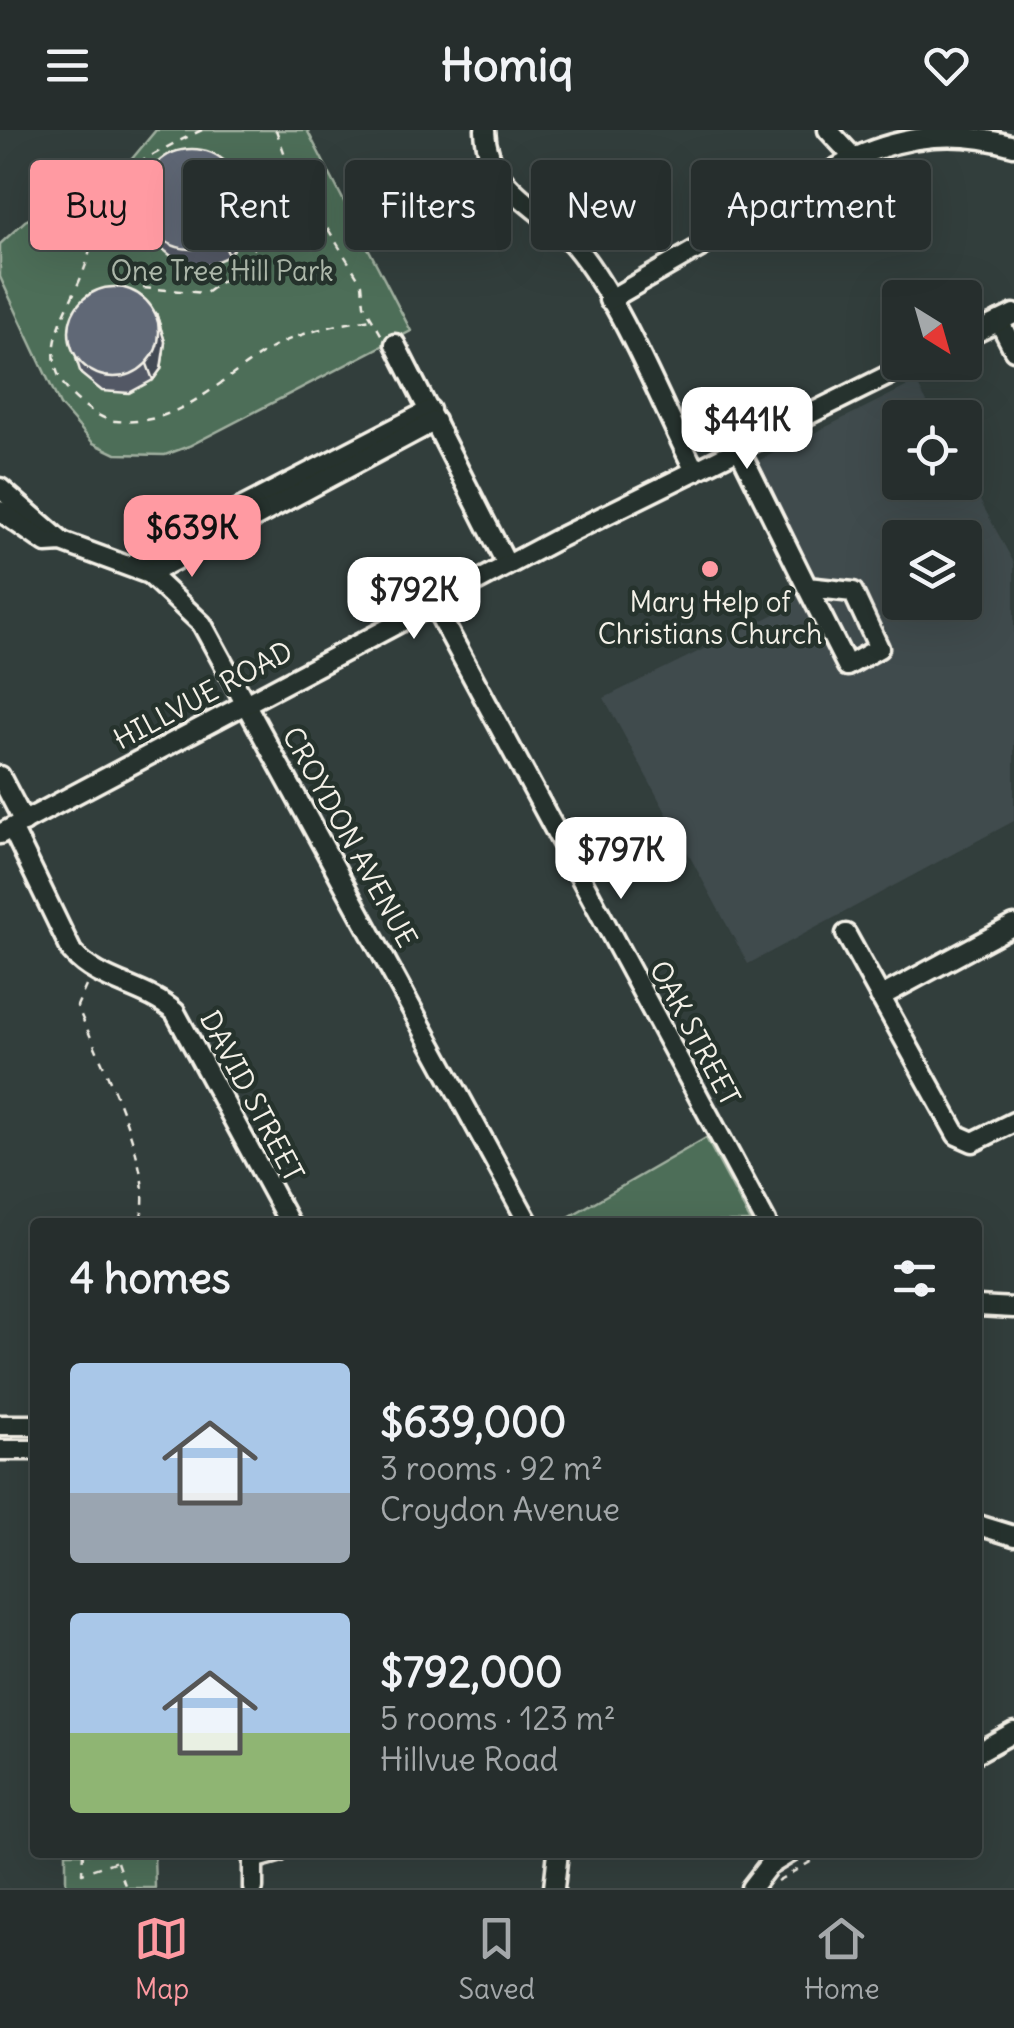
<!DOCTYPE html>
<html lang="en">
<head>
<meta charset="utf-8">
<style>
	:root { --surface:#262e2d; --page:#323a39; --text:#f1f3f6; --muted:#a4a8aa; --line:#424a49; --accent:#ff9aa2 }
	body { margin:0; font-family:Delius,sans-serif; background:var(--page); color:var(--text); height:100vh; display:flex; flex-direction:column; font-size:38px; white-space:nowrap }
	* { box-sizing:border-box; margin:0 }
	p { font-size:32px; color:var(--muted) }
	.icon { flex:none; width:55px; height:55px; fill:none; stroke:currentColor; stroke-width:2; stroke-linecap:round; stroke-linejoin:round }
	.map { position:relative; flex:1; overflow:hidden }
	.sheet { position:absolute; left:30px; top:1088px; width:952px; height:640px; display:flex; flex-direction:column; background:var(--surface); border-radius:10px; box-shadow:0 10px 40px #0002,0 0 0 2px var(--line) }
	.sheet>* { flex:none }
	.top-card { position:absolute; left:30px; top:30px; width:955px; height:90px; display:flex; gap:20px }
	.needle { width:65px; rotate:143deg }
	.controls { position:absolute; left:882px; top:150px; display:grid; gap:20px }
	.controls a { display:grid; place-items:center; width:100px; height:100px; border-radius:10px; background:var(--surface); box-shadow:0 10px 40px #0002,0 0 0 2px var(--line); font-size:50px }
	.price { position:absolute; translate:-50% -85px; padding:0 22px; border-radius:20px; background:#fff; color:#222; font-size:32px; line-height:65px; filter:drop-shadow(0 2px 5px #0008) }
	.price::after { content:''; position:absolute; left:50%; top:60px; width:30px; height:22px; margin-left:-15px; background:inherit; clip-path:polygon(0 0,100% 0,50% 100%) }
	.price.active { background:var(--accent); color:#111 }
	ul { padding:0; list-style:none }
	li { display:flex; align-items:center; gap:30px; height:250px; padding:0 40px }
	li span { display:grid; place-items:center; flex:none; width:280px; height:200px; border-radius:10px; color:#555 }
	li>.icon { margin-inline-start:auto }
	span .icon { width:120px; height:120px; fill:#fffc; stroke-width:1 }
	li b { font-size:42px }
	h2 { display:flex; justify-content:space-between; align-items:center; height:120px; padding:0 40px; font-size:42px }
	.tag { padding:0 35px; border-radius:10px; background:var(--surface); box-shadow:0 10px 40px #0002,0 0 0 2px var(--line); font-size:35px; line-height:90px }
	.tag.active { background:var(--accent); color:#111 }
	header { display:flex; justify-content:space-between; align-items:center; height:130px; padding:0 40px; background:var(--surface); font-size:45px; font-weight:700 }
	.tab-bar { display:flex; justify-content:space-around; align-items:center; height:140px; border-top:2px solid var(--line); background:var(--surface); font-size:28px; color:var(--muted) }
	.tab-bar a { display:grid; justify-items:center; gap:5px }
	.tab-bar .active { color:var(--accent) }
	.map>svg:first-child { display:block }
	.built { fill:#404b4d; fill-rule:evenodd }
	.green { fill:#4e6e59; stroke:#a1b0a0; stroke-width:2.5 }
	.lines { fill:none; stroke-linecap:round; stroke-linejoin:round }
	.minor-casing { stroke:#f4f1e8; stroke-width:25 }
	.path { stroke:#f4f1e8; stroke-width:2.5; stroke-dasharray:8 8; stroke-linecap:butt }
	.minor { stroke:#26332d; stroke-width:18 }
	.wall { fill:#535965; stroke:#f4f1e8; stroke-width:2.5 }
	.shaded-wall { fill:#434953; stroke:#f4f1e8; stroke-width:2.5 }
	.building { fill:#606876; stroke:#f4f1e8; stroke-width:2.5 }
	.poi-dot { fill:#ff9aa2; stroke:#26332d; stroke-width:4 }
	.labels { text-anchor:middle; stroke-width:9; stroke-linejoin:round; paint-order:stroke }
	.park-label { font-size:28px; fill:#b2bdaf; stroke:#26332d }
	.poi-label { font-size:28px; fill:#f4f1e8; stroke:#26332d }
	.street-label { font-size:28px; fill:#f4f1e8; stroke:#26332d }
</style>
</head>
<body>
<header><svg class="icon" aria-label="menu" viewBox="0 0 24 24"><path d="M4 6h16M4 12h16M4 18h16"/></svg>Homiq<svg class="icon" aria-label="heart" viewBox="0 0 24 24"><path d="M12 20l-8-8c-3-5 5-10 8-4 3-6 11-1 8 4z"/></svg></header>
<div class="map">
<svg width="1014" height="1758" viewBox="0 0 1014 1758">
	<rect width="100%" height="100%" fill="#323e3c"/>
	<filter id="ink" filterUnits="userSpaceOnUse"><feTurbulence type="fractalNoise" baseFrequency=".01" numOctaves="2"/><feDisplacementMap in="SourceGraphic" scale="20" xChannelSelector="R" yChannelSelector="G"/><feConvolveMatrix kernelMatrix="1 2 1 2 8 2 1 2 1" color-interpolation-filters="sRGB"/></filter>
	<g filter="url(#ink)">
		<!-- built -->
		<path class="built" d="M916 252 935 287 900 288V352H965V343L1014 433V691L748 834 604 568 785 479 793 445 740 340ZM900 408H965V472H900Z"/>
		<!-- green -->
		<g class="green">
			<path d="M156 0H307L411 201 189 316 165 325 116 324 93 313 60 275 0 147V114L25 91 121 42Z"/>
			<path d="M706 1008 751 1092H560Z"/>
			<path d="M66 1723H154L155 1758H66Z"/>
		</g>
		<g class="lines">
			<!-- minor casing -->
			<g class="minor-casing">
				<g id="minor">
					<path d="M485 0C487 60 541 75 575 116 621 171 662 275 695 341"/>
					<path d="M828 0 854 28"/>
					<path d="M609 170 854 28C908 4 958 0 1014 16"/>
					<path d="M999 191 1014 220"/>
					<path d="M965 208 1014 184"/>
					<path d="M395 214 507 435"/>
					<path d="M739 319 807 457 853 462 879 518 847 536 807 457"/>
					<path d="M0 358 62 412"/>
					<path d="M0 381 46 413 62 412 149 444 202 494 528 1092"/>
					<path d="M131 435 430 280"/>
					<path d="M149 444 435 291"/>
					<path d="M434 475 766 1092"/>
					<path d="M0 646 24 692"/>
					<path d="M12 698 72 822C100 854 144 855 175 882L289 1092"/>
					<path d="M0 704 559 408 915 232"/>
					<path d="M846 804 957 1005 973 1012 1014 992"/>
					<path d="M880 867 1014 795"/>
					<path d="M978 1176 1014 1178"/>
					<path d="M0 1295H35"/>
					<path d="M0 1320H35"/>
					<path d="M978 1395 1014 1406"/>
					<path d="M978 1622 1014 1602"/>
					<path d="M253 1722V1758"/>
					<path d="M253 1729 278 1722"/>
					<path d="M554 1758 558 1722"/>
					<path d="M751 1758 768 1736 791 1722"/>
				</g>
			</g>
			<!-- path -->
			<g class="path">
				<path d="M202 0C170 15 122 38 100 66 86 83 93 104 89 124 77 174 25 223 77 270 88 279 102 290 116 291 180 297 220 249 270 219 299 202 339 194 372 189"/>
				<path d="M276 0 289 36 362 154 364 175 382 206"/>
				<path d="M143 158 206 163 240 138 283 78 311 73"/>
				<path d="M86 856 77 876C97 924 160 1045 139 1092"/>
				<path d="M83 1722 82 1743 117 1731V1722"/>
				<path d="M117 1732 126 1758"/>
				<path d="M777 1751 828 1722"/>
			</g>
			<!-- minor -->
			<use href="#minor" class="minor"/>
		</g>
		<!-- wall -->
		<g class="wall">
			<path d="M237 43 243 59 249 95 229 126 206 136 181 134 153 111 147 95Z"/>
			<path d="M156 183 165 212 161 239 153 250 129 263 102 261 81 244 76 228Z"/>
		</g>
		<!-- shaded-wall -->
		<g class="shaded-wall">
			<path d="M237 43 243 59 249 95 229 126 223 111Z"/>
			<path d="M156 183 165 212 161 239 153 250 147 234Z"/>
		</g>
		<!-- building -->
		<g class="building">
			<circle cx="192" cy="69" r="50"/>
			<circle cx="114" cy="202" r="45"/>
		</g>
	</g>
	<!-- markers -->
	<circle class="poi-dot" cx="710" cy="439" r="10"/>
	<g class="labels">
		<!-- park labels -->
		<g class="park-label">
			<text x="222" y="151">One Tree Hill Park</text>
		</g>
		<!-- poi labels -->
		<g class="poi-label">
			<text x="710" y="482">Mary Help of<tspan x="710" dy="32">Christians Church</tspan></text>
		</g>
		<!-- street labels -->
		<g class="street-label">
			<text transform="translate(203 565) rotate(-28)" y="10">HILLVUE ROAD</text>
			<text transform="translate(350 707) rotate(61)" y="10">CROYDON AVENUE</text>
			<text transform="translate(695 903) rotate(62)" y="10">OAK STREET</text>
			<text transform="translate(252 966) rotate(62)" y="10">DAVID STREET</text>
		</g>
	</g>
</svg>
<div class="controls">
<a><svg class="needle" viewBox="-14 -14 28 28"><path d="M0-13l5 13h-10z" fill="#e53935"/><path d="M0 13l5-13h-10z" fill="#a4a8aa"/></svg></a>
<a><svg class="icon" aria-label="locate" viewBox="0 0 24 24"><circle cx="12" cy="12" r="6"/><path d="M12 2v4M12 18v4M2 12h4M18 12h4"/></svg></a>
<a><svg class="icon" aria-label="layers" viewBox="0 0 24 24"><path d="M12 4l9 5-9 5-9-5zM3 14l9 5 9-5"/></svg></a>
</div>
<b class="price" style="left:747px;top:342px">$441K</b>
<b class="price active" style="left:192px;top:450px">$639K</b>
<b class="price" style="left:414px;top:512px">$792K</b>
<b class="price" style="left:621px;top:772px">$797K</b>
<div class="top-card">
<a class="tag active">Buy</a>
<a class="tag">Rent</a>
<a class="tag">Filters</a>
<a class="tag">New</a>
<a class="tag">Apartment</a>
</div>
<section class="sheet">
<h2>4 homes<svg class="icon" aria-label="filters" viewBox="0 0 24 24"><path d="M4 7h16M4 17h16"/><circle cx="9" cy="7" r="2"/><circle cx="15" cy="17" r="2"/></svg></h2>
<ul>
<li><span style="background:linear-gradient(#a9c7e8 65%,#9aa5b1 0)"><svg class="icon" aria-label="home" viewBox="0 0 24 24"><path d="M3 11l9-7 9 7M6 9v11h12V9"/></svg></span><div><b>$639,000</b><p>3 rooms · 92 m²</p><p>Croydon Avenue</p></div></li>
<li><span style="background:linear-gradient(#a9c7e8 60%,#8fb573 0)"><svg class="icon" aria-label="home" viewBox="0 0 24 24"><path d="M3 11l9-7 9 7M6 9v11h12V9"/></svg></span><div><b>$792,000</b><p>5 rooms · 123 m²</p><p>Hillvue Road</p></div></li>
</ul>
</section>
</div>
<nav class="tab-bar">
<a class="active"><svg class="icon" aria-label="map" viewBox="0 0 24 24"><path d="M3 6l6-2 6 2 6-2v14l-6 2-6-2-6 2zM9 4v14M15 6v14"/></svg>Map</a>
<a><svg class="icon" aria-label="saved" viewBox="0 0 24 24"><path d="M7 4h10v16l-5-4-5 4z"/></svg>Saved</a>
<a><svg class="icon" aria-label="home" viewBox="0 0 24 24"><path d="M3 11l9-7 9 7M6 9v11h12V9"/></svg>Home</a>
</nav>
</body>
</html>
